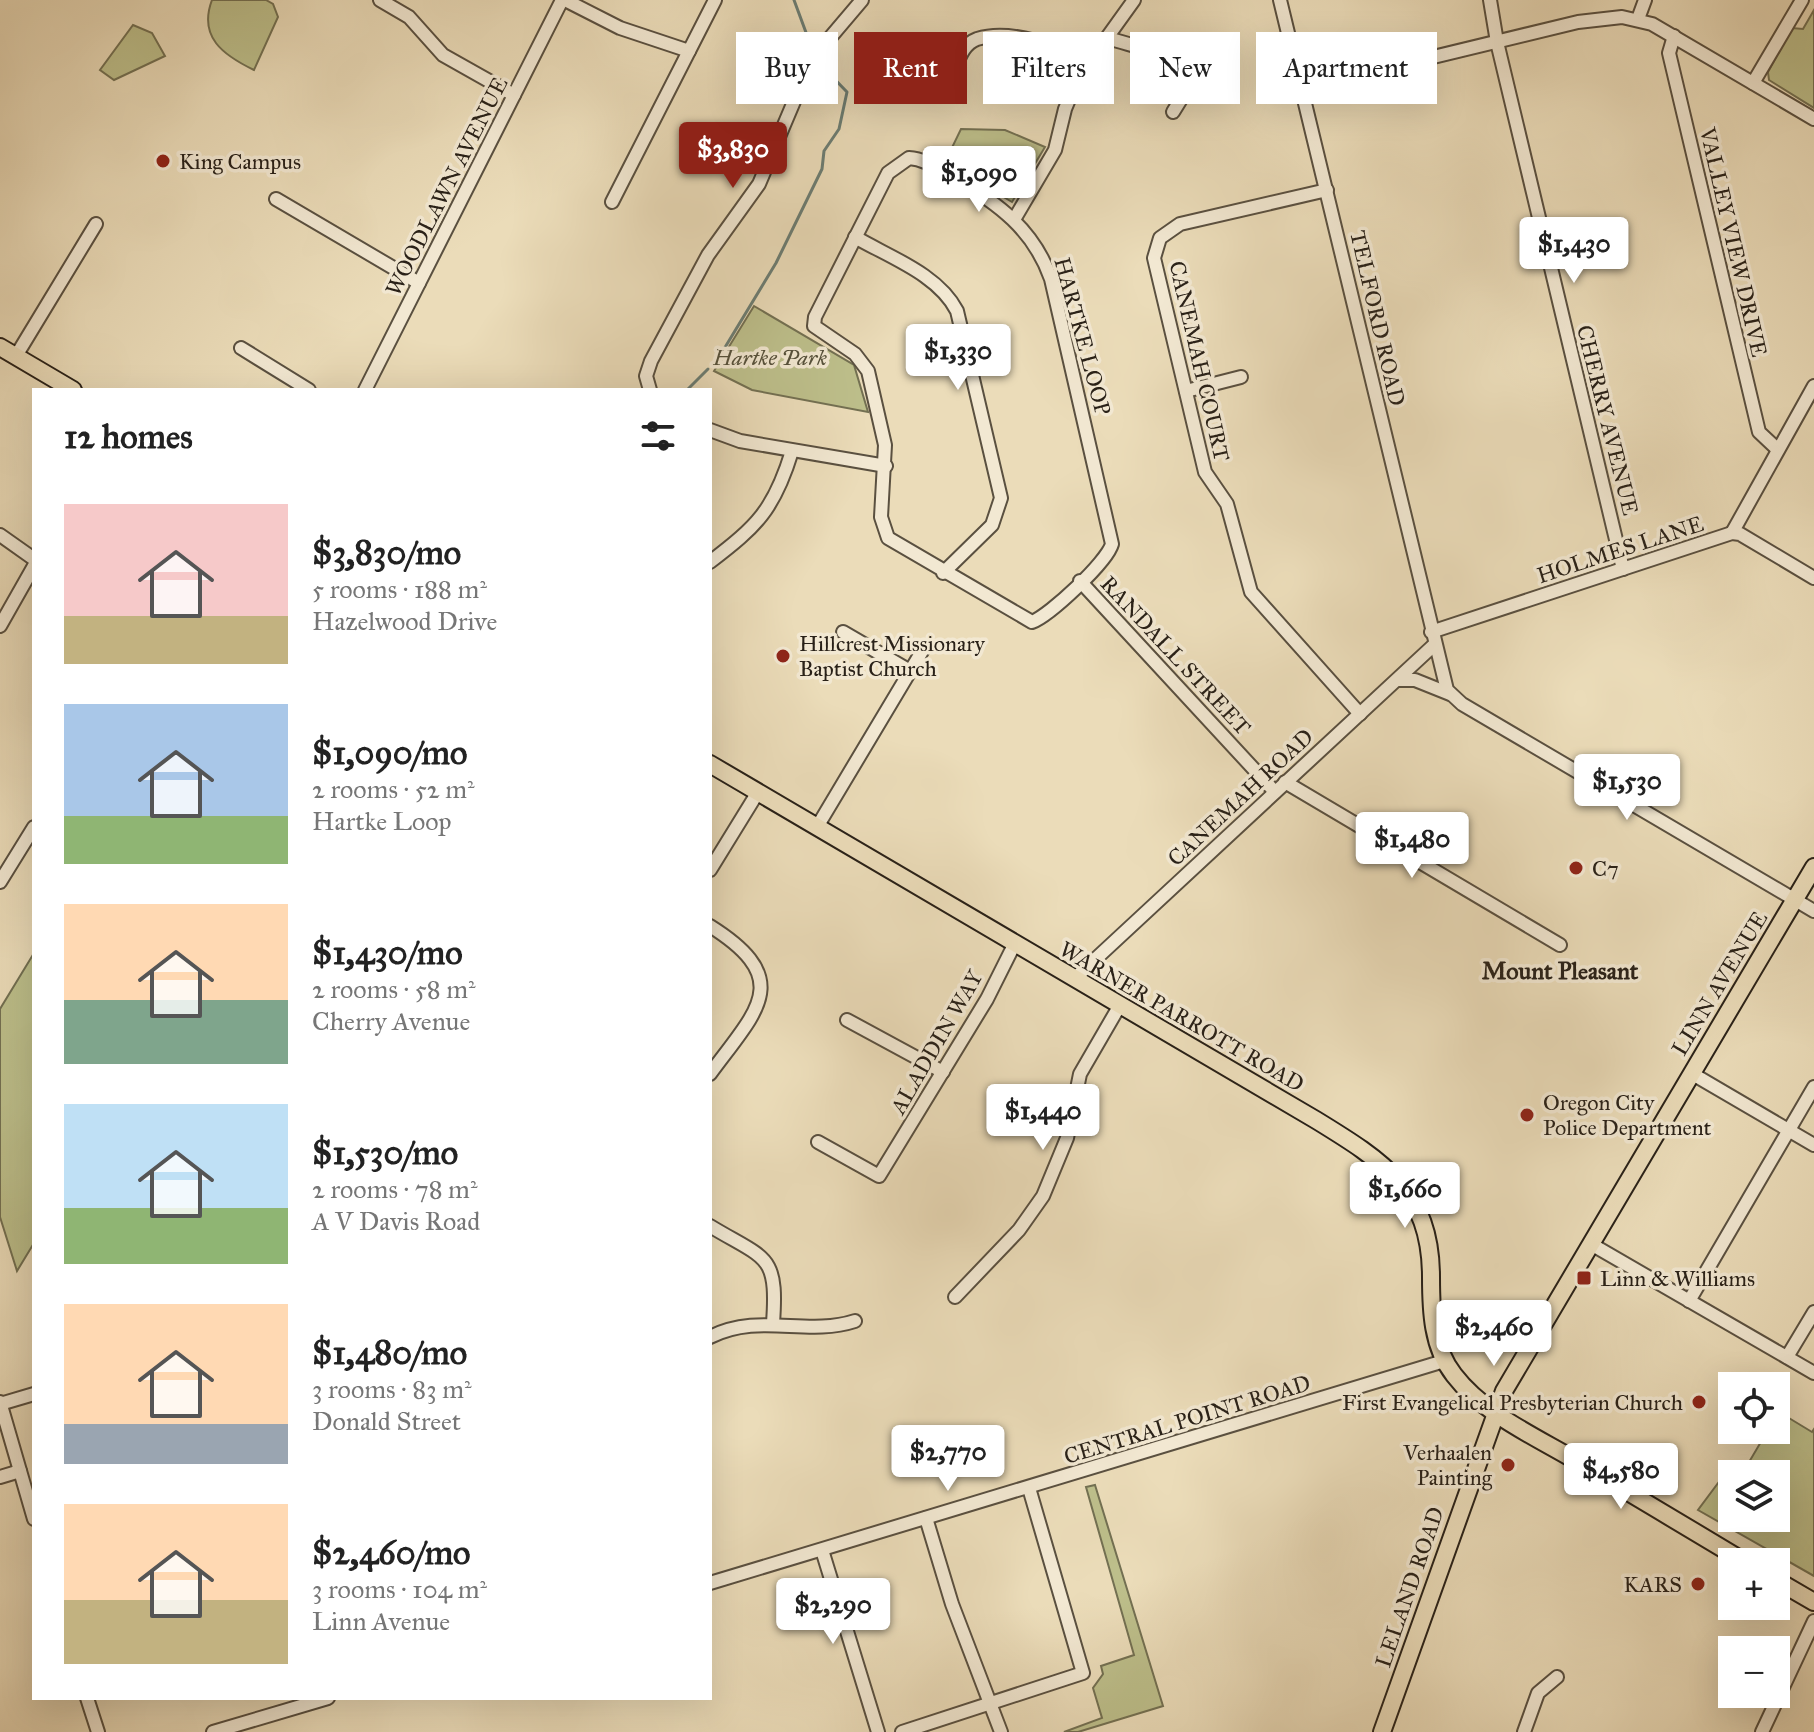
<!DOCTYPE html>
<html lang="en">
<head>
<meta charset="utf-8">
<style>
	:root { --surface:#fff; --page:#f2f2f2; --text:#222; --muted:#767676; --accent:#8f2418 }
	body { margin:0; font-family:"IM FELL Great Primer",serif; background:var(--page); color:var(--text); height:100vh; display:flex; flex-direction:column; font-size:30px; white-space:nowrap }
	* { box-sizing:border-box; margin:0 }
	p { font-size:26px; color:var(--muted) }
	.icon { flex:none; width:44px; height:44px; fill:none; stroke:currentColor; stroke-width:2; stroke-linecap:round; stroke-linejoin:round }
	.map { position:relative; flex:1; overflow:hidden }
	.sheet { position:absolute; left:32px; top:388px; width:680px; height:1312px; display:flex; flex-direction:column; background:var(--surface); border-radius:0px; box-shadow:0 8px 32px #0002 }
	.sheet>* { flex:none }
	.top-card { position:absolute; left:736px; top:32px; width:760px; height:72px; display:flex; gap:16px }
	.fabs { position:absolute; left:1718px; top:1372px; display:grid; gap:16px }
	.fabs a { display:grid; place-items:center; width:72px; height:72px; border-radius:0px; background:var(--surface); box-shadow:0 8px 32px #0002; font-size:40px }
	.price { position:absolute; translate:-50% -68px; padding:0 18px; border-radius:8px; background:#fff; color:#222; font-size:26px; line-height:52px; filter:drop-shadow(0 2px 4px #0008) }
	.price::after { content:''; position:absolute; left:50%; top:48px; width:24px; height:18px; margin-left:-12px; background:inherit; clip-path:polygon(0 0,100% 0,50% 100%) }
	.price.on { background:var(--accent); color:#fff }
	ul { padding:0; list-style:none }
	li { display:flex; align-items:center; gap:24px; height:200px; padding:0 32px }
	li span { display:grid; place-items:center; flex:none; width:224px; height:160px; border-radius:0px; color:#555 }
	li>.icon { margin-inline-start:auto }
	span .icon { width:96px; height:96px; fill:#fffc; stroke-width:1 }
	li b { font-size:34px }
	h2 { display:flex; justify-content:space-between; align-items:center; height:96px; padding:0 32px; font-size:34px }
	.pill { padding:0 28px; border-radius:0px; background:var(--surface); box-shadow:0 8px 32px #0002; font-size:28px; line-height:72px }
	.pill.on { background:var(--accent); color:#fff }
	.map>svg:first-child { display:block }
	.green { fill:#bdbf8b; stroke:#737052; stroke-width:2; fill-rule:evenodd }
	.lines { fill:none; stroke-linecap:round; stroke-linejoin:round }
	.stream { stroke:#6c7d73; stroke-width:3 }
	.minor-casing { stroke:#5a5040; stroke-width:16 }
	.major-casing { stroke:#292118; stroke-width:20 }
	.minor { stroke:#f2e8d2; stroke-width:12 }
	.major { stroke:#ebdcb9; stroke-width:16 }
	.poi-dot { fill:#8f2418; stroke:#f2e8d2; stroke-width:3 }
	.labels { text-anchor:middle; stroke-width:7; stroke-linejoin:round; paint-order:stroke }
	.poi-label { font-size:22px; fill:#292118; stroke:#f2e8d2; text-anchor:start }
	.street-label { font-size:22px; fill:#292118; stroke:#f2e8d2 }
	.park-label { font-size:22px; font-style:italic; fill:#55503a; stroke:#f2e8d2 }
	.neighbourhood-label { font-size:24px; font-weight:bold; fill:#292118; stroke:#f2e8d2 }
</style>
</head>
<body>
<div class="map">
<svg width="1814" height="1732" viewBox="0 0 1814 1732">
	<rect width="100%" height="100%" fill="#ebdcb9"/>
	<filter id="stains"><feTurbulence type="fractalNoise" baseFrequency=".0025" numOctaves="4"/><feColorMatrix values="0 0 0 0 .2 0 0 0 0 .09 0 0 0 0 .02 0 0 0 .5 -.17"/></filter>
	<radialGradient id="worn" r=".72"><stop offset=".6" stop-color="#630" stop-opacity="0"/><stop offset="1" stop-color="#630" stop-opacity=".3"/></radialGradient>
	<!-- green -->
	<g class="green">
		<path d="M212 0H266L273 4 278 17 254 70C223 55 198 37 212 0Z"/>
		<path d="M1814 10V108L1769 80 1768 72 1792 28 1803 29Z"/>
		<path d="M133 25 152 33 165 56 114 80 100 70Z"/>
		<path d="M961 129 1005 130 1045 147 1012 202 945 162Z"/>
		<path d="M754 306 854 365 868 412 752 390 714 371Z"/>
		<path d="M34 953V1243L17 1271 0 1217V1009Z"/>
		<path d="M1779 1412 1812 1432 1814 1429V1576L1698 1510 1730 1467 1742 1474 1768 1430H1776ZM1732 1474H1776V1518H1732Z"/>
		<path d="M1095 1485 1163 1706 1078 1732H1064L1102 1718 1093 1688 1103 1674 1101 1666 1134 1655 1086 1487Z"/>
	</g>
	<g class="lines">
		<!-- stream -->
		<g class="stream">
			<path d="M794 0 811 46"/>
			<path d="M724 349 776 263 822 169 824 151 839 129 847 92 818 62"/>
			<path d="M687 390 708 369"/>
		</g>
		<!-- minor casing -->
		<g class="minor-casing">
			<g id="minor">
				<path d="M380 0 409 17 443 55 514 95"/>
				<path d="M565 0 620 28 689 51"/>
				<path d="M1280 0 1447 690 1462 704 1814 911"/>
				<path d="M1490 0 1497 42 1623 569"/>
				<path d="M1638 19 1645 0"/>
				<path d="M1674 36 1669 53 1759 432 1777 449"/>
				<path d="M1108 38C1144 50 1177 50 1186 91L1173 112"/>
				<path d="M955 68C960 56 964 44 977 39 1011 28 1059 47 1088 62"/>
				<path d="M1753 83 1802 0"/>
				<path d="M1301 89 1578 22 1622 17 1652 24 1814 119"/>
				<path d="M909 158C926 159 939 170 954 178 998 203 1034 230 1051 279L1112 544C1107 562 1050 615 1032 622L888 538 881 517 885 445 868 371 855 354 814 326 815 317 888 173Z"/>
				<path d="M1327 190 1180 224 1160 238 1154 258 1205 472 1227 504 1251 592 1360 714"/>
				<path d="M276 199 419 283"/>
				<path d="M612 202 715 0"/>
				<path d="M1015 218 1055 150 1065 109 1078 78 1134 0"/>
				<path d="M855 237C889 257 938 274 957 311L1001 498 992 525 943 573"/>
				<path d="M241 348 309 390"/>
				<path d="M16 356 96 224"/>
				<path d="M365 390 562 0"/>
				<path d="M650 390 646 376 651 361 708 255 759 184 812 59 862 0"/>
				<path d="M1186 391 1241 377"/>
				<path d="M710 430 740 441 886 466"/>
				<path d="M1732 533 1814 386"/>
				<path d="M0 535 34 559"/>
				<path d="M710 562C757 526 774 510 792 451"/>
				<path d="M1080 581 1275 792"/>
				<path d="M0 626 34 566"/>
				<path d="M843 632 910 671"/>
				<path d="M1431 632 1732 533 1740 534 1814 578"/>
				<path d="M1397 680H1415L1450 694"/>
				<path d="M1285 782 1560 945"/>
				<path d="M817 827 924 648"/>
				<path d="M710 870 758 792"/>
				<path d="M0 882 34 827"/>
				<path d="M710 926C796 980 756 1011 710 1074"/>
				<path d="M1074 979 1434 645"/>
				<path d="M847 1020 943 1072"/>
				<path d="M1691 1073 1814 1145"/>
				<path d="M818 1142 879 1176 987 999 1015 943"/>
				<path d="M710 1226C766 1260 778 1253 773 1323"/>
				<path d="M1591 1244 1814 1373"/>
				<path d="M955 1297 1019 1230 1043 1196 1067 1138 1080 1074 1120 1005"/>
				<path d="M1689 1301 1814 1087"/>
				<path d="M710 1337C760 1312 806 1337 855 1321"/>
				<path d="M1787 1357 1814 1312"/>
				<path d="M0 1402 34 1519"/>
				<path d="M0 1404 34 1394"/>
				<path d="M0 1477 20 1471"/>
				<path d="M926 1518 952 1604 1001 1732"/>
				<path d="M822 1550 878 1732"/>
				<path d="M710 1583 1444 1361"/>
				<path d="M87 1698 98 1732"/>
				<path d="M213 1732 328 1698"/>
				<path d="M902 1732 1083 1673 1029 1488"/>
				<path d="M1524 1732 1538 1693 1557 1677"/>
				<path d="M1762 1732 1814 1621"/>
			</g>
		</g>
		<!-- major casing -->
		<g class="major-casing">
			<g id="major">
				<path d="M0 347 73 390"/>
				<path d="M710 764 1316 1120C1383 1161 1431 1191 1431 1277 1431 1310 1432 1347 1454 1375 1483 1413 1532 1435 1573 1459 1630 1493 1688 1528 1745 1562"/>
				<path d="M1776 1580 1814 1602"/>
				<path d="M1382 1732 1504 1391 1814 867"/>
			</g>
		</g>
		<!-- minor -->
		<use href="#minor" class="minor"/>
		<!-- major -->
		<use href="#major" class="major"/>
	</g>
	<!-- markers -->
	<g class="poi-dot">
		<circle cx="163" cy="161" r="8"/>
		<circle cx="783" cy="656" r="8"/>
		<circle cx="1576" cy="868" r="8"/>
		<circle cx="1527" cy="1115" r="8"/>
		<rect x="1576" y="1270" width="16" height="16" rx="4"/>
		<circle cx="1699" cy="1402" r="8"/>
		<circle cx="1508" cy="1465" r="8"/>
		<circle cx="1698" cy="1584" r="8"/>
	</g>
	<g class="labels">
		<!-- poi labels -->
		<g class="poi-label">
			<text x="179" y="169">King Campus</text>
			<text x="799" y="651">Hillcrest Missionary<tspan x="799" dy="25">Baptist Church</tspan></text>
			<text x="1592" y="876">C7</text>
			<text x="1543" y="1110">Oregon City<tspan x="1543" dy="25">Police Department</tspan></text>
			<text x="1600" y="1286">Linn &amp; Williams</text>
			<text x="1683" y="1410" text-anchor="end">First Evangelical Presbyterian Church</text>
			<text x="1492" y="1460" text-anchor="end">Verhaalen<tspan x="1492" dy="25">Painting</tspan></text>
			<text x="1682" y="1592" text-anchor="end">KARS</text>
		</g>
		<!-- street labels -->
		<g class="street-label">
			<text transform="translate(446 186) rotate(-63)" y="8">WOODLAWN AVENUE</text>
			<text transform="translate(1734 242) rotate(77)" y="8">VALLEY VIEW DRIVE</text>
			<text transform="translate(1378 318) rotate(77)" y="8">TELFORD ROAD</text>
			<text transform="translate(1083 336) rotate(75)" y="8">HARTKE LOOP</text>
			<text transform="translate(1200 361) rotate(77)" y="8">CANEMAH COURT</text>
			<text transform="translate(1608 420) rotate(76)" y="8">CHERRY AVENUE</text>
			<text transform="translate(1620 549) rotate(-18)" y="8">HOLMES LANE</text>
			<text transform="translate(1176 655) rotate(47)" y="8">RANDALL STREET</text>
			<text transform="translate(1240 797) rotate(-43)" y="8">CANEMAH ROAD</text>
			<text transform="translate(1719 983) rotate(-59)" y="8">LINN AVENUE</text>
			<text transform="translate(1182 1016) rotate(30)" y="8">WARNER PARROTT ROAD</text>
			<text transform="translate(936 1042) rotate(-60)" y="8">ALADDIN WAY</text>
			<text transform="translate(1187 1419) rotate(-17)" y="8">CENTRAL POINT ROAD</text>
			<text transform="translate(1409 1587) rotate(-71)" y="8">LELAND ROAD</text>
		</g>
		<!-- park labels -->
		<g class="park-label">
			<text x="770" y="365">Hartke Park</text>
		</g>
		<!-- neighbourhood labels -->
		<g class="neighbourhood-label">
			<text x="1560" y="979">Mount Pleasant</text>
		</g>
	</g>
	<rect width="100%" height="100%" filter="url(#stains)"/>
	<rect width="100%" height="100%" fill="url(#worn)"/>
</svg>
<div class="fabs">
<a><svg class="icon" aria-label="locate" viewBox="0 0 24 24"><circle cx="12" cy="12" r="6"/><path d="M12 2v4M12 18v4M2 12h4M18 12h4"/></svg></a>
<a><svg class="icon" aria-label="layers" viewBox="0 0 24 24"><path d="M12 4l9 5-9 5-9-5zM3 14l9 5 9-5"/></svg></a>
<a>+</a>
<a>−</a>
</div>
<b class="price on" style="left:733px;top:190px">$3,830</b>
<b class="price" style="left:979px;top:214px">$1,090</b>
<b class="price" style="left:1574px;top:285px">$1,430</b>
<b class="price" style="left:958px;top:392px">$1,330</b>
<b class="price" style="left:1627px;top:822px">$1,530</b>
<b class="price" style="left:1412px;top:880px">$1,480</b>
<b class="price" style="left:1043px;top:1152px">$1,440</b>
<b class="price" style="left:1405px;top:1230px">$1,660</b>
<b class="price" style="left:1494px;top:1368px">$2,460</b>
<b class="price" style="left:948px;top:1493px">$2,770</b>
<b class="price" style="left:1621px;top:1511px">$4,580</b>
<b class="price" style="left:833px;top:1646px">$2,290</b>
<div class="top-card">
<a class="pill">Buy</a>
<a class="pill on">Rent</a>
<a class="pill">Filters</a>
<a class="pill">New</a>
<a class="pill">Apartment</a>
</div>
<section class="sheet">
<h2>12 homes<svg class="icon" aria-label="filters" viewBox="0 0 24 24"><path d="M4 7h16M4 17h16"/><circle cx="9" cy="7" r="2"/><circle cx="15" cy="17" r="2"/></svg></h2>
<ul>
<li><span style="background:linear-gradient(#f6c9c9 70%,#c2b280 0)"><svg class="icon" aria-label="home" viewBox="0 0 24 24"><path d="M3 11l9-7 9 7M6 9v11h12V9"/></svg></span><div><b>$3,830/mo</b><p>5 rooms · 188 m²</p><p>Hazelwood Drive</p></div></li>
<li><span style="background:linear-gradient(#a9c7e8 70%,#8fb573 0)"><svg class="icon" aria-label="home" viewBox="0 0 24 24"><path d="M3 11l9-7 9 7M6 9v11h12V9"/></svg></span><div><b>$1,090/mo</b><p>2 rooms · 52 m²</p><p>Hartke Loop</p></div></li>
<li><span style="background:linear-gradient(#ffd9b3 60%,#7fa58c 0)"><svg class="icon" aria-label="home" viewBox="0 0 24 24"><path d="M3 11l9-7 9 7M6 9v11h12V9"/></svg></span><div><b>$1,430/mo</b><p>2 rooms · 58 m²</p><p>Cherry Avenue</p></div></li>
<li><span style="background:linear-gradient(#bfe0f5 65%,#8fb573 0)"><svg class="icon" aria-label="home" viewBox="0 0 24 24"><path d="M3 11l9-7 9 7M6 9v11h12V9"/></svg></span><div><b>$1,530/mo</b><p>2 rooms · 78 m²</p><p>A V Davis Road</p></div></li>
<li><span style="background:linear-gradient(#ffd9b3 75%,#9aa5b1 0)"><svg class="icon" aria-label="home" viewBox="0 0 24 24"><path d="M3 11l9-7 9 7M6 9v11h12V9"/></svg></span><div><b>$1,480/mo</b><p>3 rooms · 83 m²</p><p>Donald Street</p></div></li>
<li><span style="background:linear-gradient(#ffd9b3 60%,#c2b280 0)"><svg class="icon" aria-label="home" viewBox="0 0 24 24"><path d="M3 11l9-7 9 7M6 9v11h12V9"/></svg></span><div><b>$2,460/mo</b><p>3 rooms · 104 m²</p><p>Linn Avenue</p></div></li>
</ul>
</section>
</div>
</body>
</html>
